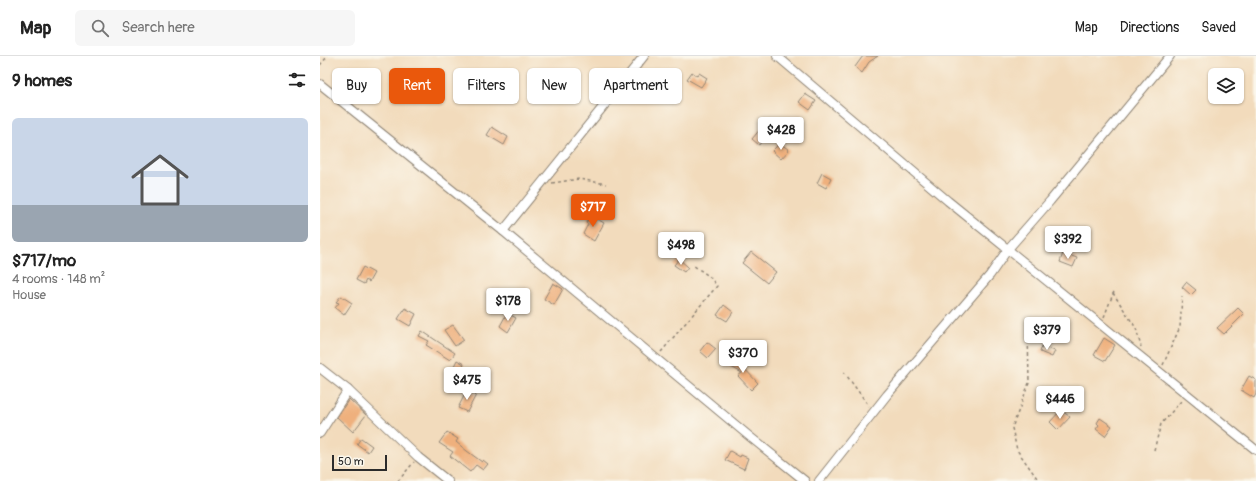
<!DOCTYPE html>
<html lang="en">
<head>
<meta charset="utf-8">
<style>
	:root { --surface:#fff; --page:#f6f6f6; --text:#222; --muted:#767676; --line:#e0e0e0; --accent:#ea580c }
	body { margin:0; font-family:Pangolin,sans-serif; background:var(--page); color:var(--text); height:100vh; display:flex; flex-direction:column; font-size:15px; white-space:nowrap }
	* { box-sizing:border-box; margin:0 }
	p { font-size:13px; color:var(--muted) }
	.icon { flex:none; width:22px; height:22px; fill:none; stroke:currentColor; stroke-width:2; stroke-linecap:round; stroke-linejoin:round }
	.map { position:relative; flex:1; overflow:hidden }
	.side { display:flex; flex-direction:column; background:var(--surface); width:320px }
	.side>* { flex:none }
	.banner { position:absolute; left:12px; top:12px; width:380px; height:36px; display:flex; gap:8px }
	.controls { position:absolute; left:888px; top:12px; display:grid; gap:8px }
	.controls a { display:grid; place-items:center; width:36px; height:36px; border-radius:6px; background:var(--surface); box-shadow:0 1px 3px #0004; font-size:20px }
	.scale { position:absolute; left:12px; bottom:10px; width:55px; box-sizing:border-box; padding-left:4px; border:2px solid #2b2b2b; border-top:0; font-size:11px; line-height:14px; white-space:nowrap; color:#2b2b2b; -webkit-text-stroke:3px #fbf7ec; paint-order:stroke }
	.price { position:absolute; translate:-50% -34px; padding:0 9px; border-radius:4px; background:#fff; color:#222; font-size:13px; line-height:26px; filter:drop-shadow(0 1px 2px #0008) }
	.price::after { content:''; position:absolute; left:50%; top:24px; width:12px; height:9px; margin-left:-6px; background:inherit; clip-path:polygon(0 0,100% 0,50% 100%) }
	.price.active { background:var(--accent); color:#fff }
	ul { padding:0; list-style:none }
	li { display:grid; align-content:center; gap:8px; height:212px; padding:0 12px }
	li+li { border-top:1px solid var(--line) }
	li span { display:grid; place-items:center; height:124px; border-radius:6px; color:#555 }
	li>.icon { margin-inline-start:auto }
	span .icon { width:72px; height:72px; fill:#fffc; stroke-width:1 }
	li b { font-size:17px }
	h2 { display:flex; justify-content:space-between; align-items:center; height:48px; padding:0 12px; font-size:17px }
	.chip { padding:0 14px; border-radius:6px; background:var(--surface); box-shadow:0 1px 3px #0004; font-size:14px; line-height:36px }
	.chip.active { background:var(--accent); color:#fff }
	header { display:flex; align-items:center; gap:24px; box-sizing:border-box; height:56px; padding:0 20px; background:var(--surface); border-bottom:1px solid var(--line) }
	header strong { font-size:19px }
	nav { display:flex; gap:22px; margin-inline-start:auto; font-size:14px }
	.search { width:280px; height:36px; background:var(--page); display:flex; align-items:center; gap:10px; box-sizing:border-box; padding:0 14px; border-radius:6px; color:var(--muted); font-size:15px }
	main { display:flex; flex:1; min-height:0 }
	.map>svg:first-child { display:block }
	.building { fill:#efb07d }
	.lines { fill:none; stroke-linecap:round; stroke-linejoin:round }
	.minor-casing { stroke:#8e8374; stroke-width:10 }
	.path { stroke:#8e8374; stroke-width:1.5; stroke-dasharray:3 3; stroke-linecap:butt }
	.minor { stroke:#fff; stroke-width:8 }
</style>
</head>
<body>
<header>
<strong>Map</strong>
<div class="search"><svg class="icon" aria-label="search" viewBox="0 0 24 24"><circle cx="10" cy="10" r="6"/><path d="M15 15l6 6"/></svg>Search here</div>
<nav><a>Map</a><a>Directions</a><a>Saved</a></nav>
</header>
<main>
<section class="side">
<h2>9 homes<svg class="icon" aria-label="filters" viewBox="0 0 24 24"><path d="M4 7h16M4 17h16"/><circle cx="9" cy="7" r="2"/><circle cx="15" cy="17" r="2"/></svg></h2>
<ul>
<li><span style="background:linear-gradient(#c9d6e8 70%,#9aa5b1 0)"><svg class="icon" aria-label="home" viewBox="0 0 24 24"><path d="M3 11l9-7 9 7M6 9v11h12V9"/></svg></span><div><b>$717/mo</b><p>4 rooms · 148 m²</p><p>House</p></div></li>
</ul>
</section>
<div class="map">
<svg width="936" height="425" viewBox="0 0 936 425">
	<rect width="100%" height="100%" fill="#fbf7ec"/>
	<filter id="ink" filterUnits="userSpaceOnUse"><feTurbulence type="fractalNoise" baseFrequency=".025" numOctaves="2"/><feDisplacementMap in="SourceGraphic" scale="8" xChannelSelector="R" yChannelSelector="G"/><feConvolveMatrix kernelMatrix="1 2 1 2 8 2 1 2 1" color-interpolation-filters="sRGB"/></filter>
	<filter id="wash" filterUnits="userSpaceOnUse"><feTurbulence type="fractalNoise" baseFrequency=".012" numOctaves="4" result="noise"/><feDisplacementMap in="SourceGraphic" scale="16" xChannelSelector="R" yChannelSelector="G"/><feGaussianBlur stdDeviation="0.9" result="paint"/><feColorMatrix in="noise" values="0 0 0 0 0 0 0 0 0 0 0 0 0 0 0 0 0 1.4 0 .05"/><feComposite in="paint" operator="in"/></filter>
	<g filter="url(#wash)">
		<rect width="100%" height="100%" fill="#f2dbbc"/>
		<g id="blocks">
			<!-- building -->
			<g class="building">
				<path d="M543 0H558L549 6 542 17 535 11Z"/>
				<path d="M372 16 377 20 379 17 387 22 381 31 367 23Z"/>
				<path d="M485 38 496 45 490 54 479 46Z"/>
				<path d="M172 71 188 81 184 89 167 79Z"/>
				<path d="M442 71 449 76 439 89 432 83Z"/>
				<path d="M460 87 469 94 461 103 452 95Z"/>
				<path d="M502 117 511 122 506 132 497 127Z"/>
				<path d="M270 159 284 167 274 185 263 178 268 168 266 167Z"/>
				<path d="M431 196 456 216 447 227 422 207Z"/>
				<path d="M743 197 757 202 753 211 740 206Z"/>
				<path d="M359 203 368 211 364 216 354 209Z"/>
				<path d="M43 211 54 217 49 226 46 224 44 228 36 224Z"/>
				<path d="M866 226 876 234 871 239 862 231Z"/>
				<path d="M233 227 243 233 234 249 224 243Z"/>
				<path d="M21 240 32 247 24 259 15 252 19 247 16 246Z"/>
				<path d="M404 249 413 256 407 265 397 259Z"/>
				<path d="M85 252 96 258 90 270 78 263Z"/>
				<path d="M918 252 924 258 904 278 897 272Z"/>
				<path d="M187 257 196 262 188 276 180 270Z"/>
				<path d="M715 264 723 268 718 276 710 271Z"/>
				<path d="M133 269 144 284 135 290 124 274Z"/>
				<path d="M102 275 135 297 130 304 106 289 109 285 99 280Z"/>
				<path d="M784 282 795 289 785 305 774 299Z"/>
				<path d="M387 286 396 293 388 302 380 295Z"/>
				<path d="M722 290 735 295 732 301 720 296Z"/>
				<path d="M409 302 422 310 438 327 431 334 418 320 422 317 406 308Z"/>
				<path d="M137 304 144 308 140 318 132 314Z"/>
				<path d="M929 320 936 324V338L934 342 921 334Z"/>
				<path d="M147 334 156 339 147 356 138 352Z"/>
				<path d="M29 343 46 359 33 376 17 361Z"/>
				<path d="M741 354 750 361 738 374 730 366Z"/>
				<path d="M780 362 792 370 785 380 776 373 779 369 777 367Z"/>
				<path d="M127 376 138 383 136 386 147 395 162 406 163 404 168 408 163 414 156 409 150 416 130 400 133 396 119 387Z"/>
				<path d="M41 382 52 390 48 396 37 388Z"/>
				<path d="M410 395 420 401 421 399 428 402 424 413 405 404Z"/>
			</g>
		</g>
	</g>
	<g filter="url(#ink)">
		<use href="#blocks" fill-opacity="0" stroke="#8e8374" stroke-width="1"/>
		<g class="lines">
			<!-- minor casing -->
			<g class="minor-casing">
				<g id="minor">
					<path d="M457 0 628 145 936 394"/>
					<path d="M0 28 183 175 429 380 485 425"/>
					<path d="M183 175 324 0"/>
					<path d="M0 312 28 334 98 401 128 425"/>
					<path d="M0 377 11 360 28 334"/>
					<path d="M499 425 567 339 670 219 688 193 730 145 850 0"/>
				</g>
			</g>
			<!-- path -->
			<g class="path">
				<path d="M0 9 8 0"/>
				<path d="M232 127 259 123 286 128"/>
				<path d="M793 237 816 272 821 291"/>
				<path d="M784 261 795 233"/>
				<path d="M708 273 709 327 692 372 697 394 719 425"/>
				<path d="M341 296 397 230 389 220 374 210"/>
				<path d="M843 309 860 271 862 240"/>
				<path d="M524 316 549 350"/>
				<path d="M834 394 841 368 862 344"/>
				<path d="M78 425 94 406"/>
			</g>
			<!-- minor -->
			<use href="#minor" class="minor"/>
		</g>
	</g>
</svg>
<div class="controls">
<a><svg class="icon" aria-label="layers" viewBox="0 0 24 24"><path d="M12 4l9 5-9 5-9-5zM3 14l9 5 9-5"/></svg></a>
</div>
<div class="scale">50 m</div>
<b class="price" style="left:461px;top:95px">$428</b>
<b class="price active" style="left:273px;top:172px">$717</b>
<b class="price" style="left:748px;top:204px">$392</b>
<b class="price" style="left:361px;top:210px">$498</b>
<b class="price" style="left:188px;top:266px">$178</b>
<b class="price" style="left:727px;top:295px">$379</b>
<b class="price" style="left:423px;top:318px">$370</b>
<b class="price" style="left:147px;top:345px">$475</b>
<b class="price" style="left:740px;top:364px">$446</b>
<div class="banner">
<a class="chip">Buy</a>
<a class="chip active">Rent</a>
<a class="chip">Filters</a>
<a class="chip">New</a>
<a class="chip">Apartment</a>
</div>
</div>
</main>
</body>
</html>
